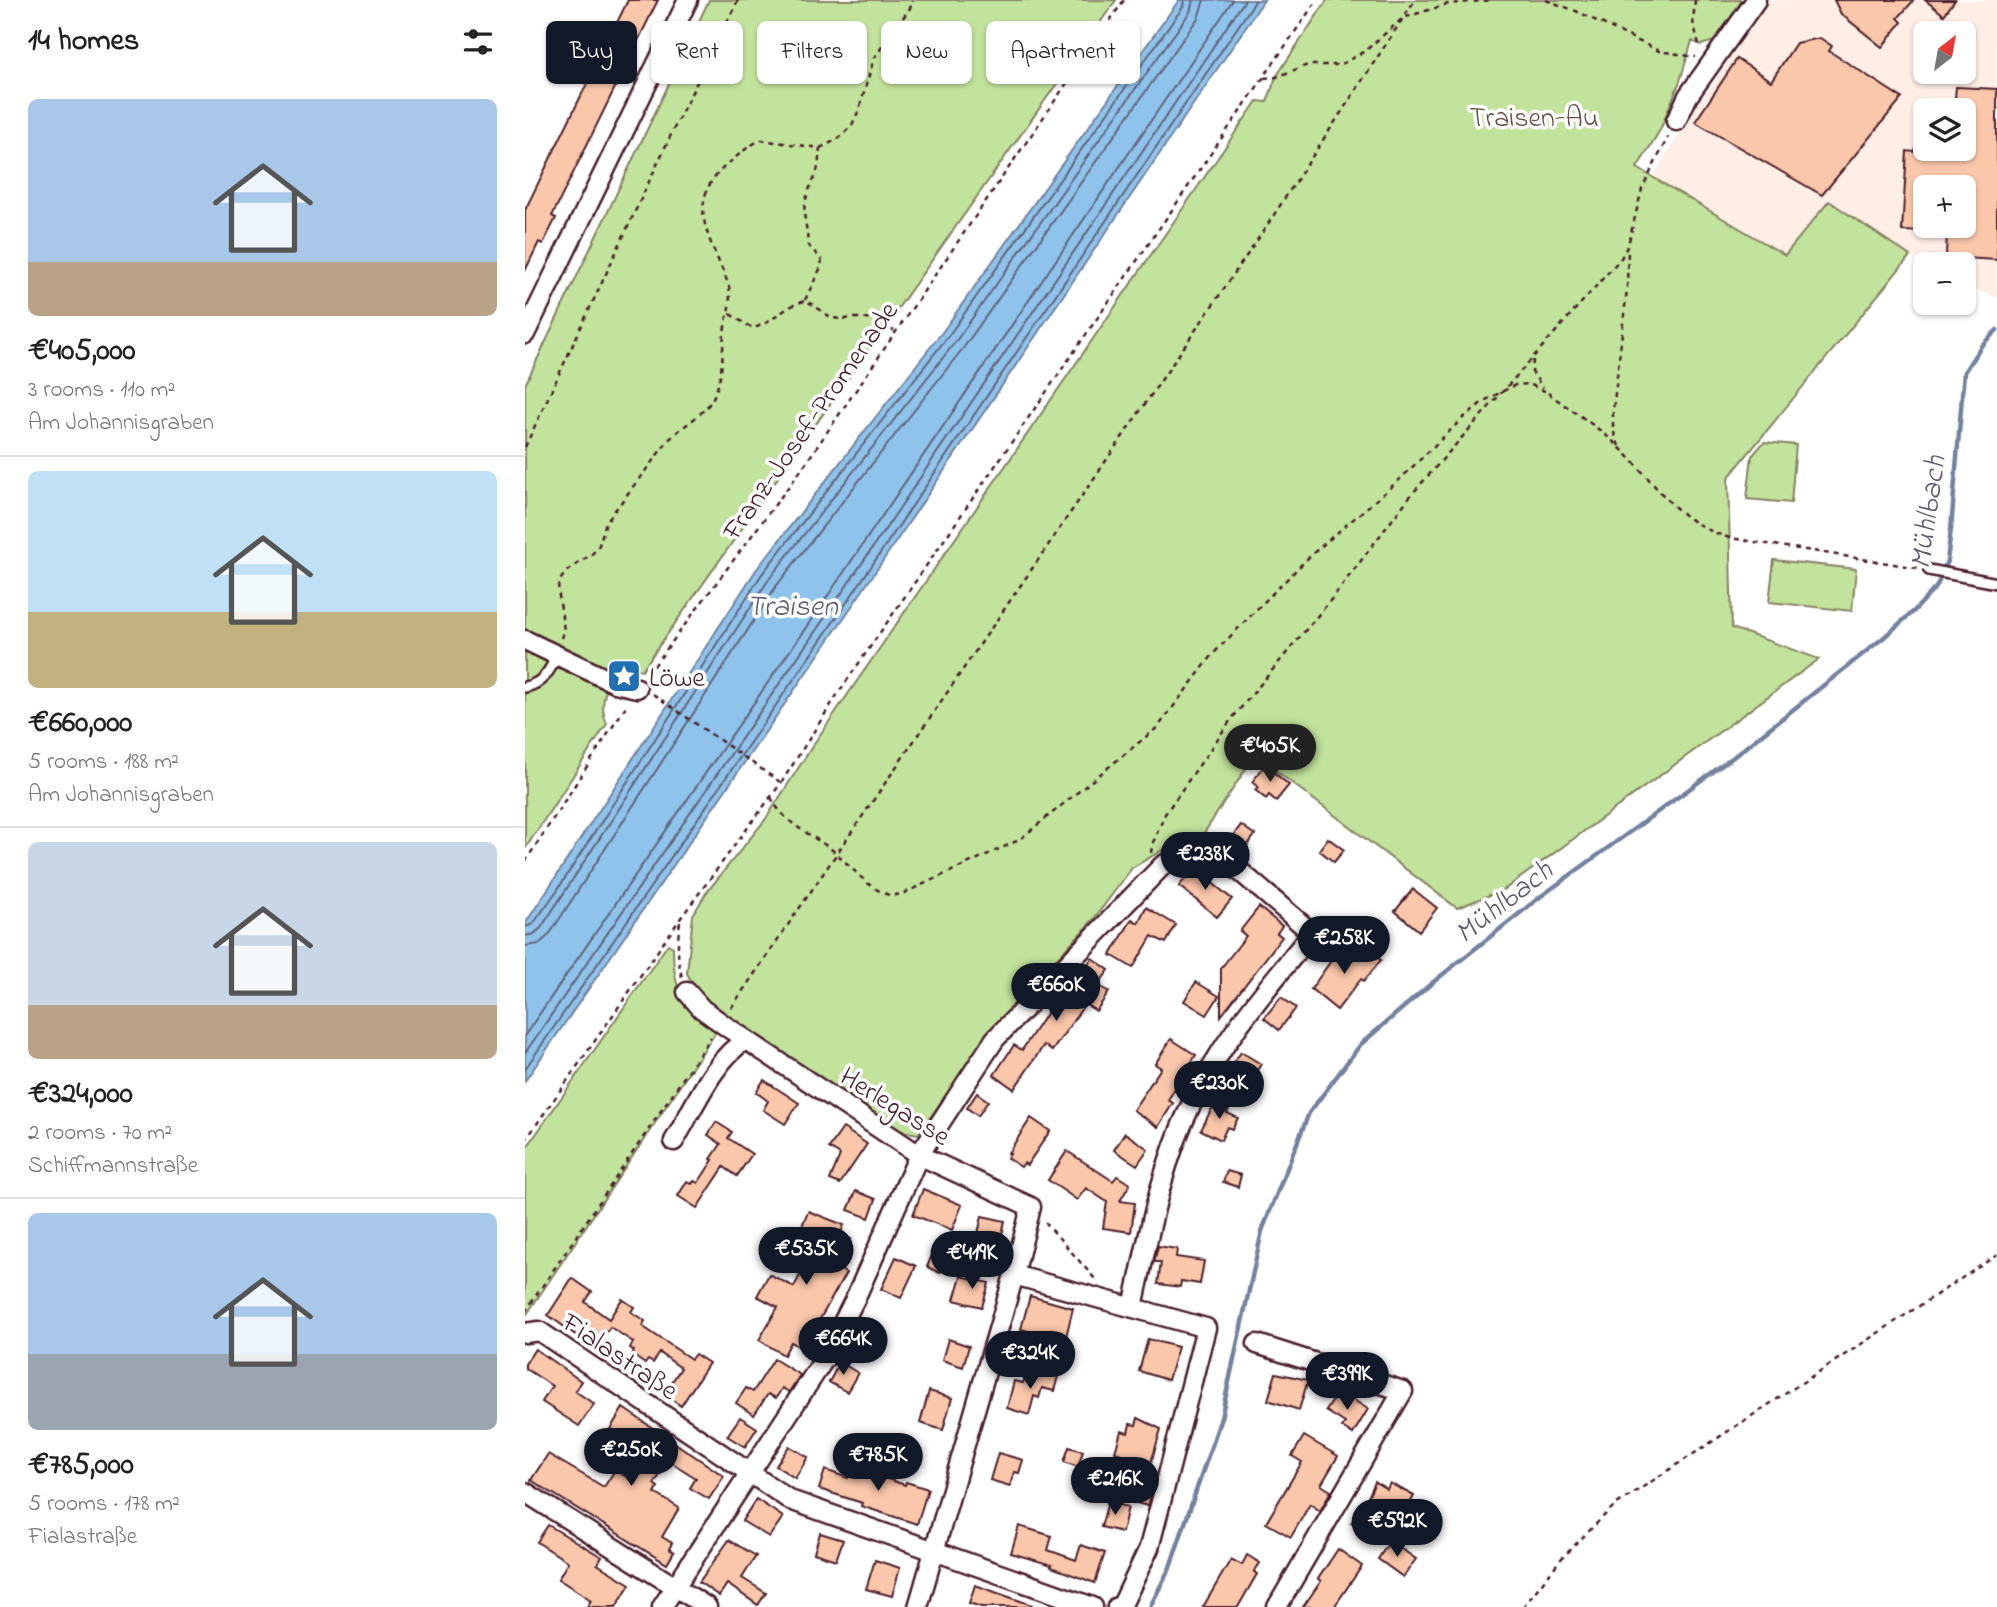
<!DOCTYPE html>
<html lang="en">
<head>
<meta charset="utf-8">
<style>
	:root { --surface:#fff; --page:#f2f2f2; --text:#222; --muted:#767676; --line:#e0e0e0; --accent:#111827 }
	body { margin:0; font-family:"Indie Flower",sans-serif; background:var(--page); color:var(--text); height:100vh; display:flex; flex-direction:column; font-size:26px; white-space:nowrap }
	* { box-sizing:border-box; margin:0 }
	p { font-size:23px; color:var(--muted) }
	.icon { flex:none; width:38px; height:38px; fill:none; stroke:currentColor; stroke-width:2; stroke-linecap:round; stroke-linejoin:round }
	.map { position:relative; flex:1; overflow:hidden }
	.details { display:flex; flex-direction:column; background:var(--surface); width:525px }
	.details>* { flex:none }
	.banner { position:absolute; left:21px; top:21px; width:665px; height:63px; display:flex; gap:14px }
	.needle { width:46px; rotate:31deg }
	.fabs { position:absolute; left:1388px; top:21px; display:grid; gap:14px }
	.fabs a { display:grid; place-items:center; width:63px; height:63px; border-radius:10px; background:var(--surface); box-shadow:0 2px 5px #0004; font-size:35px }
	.price { position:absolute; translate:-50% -60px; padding:0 16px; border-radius:24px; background:var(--accent); color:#fff; font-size:23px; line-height:46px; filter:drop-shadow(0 2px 4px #0008) }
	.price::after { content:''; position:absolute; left:50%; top:42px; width:21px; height:16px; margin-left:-10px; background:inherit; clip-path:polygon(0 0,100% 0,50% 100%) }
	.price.current { background:#222; color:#fff }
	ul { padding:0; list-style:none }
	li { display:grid; align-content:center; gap:14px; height:371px; padding:0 28px }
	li+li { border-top:2px solid var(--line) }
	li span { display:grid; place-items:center; height:217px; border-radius:10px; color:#555 }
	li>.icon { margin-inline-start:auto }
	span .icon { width:126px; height:126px; fill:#fffc; stroke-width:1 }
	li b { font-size:30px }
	h2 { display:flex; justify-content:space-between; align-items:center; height:84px; padding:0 28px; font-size:30px }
	.pill { padding:0 24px; border-radius:10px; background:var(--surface); box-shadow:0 2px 5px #0004; font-size:24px; line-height:63px }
	.pill.current { background:var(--accent); color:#fff }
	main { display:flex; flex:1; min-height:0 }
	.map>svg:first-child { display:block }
	.built { fill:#feeee6; fill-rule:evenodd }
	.green { fill:#c2e39c; stroke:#868164; stroke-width:2 }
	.water { fill:#8ec4ec; stroke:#73829f; stroke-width:2 }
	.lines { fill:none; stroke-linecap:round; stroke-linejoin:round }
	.shore { stroke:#656178; stroke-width:2 }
	.stream { stroke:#73829f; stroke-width:4.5 }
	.building { fill:#fbc7ab; stroke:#4a1f2b; stroke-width:2 }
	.service-casing { stroke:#4a1f2b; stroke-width:14 }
	.minor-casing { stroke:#4a1f2b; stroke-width:23 }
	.path { stroke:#4a1f2b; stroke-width:2.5; stroke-dasharray:5 5; stroke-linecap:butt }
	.service { stroke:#fff; stroke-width:9 }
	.minor { stroke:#fff; stroke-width:18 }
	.labels { text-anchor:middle; stroke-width:7; stroke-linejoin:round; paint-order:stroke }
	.park-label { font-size:28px; fill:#685047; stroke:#fff }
	.street-label { font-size:28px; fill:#4a1f2b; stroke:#fff }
	.poi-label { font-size:28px; fill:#4a1f2b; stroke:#fff; text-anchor:start }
	.water-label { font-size:30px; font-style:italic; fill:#62596f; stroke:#fff }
</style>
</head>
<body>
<main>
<section class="details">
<h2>14 homes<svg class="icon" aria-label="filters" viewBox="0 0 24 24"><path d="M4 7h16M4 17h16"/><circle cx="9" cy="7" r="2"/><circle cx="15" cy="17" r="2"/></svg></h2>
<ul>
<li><span style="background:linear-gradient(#a9c7e8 75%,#b9a48a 0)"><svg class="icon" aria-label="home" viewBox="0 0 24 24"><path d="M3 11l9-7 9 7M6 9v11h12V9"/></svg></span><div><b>€405,000</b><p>3 rooms · 110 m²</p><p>Am Johannisgraben</p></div></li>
<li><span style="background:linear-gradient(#bfe0f5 65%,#c2b280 0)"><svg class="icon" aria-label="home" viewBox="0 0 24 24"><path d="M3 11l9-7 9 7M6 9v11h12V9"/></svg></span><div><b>€660,000</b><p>5 rooms · 188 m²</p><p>Am Johannisgraben</p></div></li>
<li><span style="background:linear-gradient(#c9d6e8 75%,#b9a48a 0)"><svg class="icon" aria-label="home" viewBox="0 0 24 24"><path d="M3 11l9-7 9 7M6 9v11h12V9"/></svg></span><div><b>€324,000</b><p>2 rooms · 70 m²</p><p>Schiffmannstraße</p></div></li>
<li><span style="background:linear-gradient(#a9c7e8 65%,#9aa5b1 0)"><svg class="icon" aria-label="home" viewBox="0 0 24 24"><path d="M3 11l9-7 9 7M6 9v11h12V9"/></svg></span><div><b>€785,000</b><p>5 rooms · 178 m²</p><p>Fialastraße</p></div></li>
</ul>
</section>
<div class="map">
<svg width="1472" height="1607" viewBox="0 0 1472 1607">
	<rect width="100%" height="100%" fill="#fff"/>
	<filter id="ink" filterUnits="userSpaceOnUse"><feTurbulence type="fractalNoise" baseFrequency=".0143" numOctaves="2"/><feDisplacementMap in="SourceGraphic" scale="14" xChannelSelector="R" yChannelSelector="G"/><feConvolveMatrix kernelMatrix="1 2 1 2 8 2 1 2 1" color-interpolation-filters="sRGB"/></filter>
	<g filter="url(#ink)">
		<!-- built -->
		<path class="built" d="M1245 0H1472V298L1439 285 1438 264 1400 266 1304 201 1260 256 1128 177 1163 119ZM1400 33H1438V72H1400ZM1400 110H1438V149H1400ZM1400 187H1438V226H1400Z"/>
		<!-- green -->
		<g class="green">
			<path d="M184 0H591L117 670C87 663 70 700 82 724L0 849V385Z"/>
			<path d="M802 0H1217L1190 41 1176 45 1167 41 1155 81 1135 130 1112 168 1260 255 1304 201 1385 256 1203 478 1207 628 1294 659 980 889 932 908 730 755 675 839 646 845 607 868 568 920 502 990 448 1058 393 1134 370 1130 199 1020 174 996 162 973 168 915 181 893 240 820 290 742 732 101 742 102 751 77Z"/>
			<path d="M1239 442 1271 445 1266 503 1222 499 1227 456Z"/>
			<path d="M1249 560 1331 569 1327 611 1244 602Z"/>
			<path d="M143 944 148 947C148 996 158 999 193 1029L0 1317V1150Z"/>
		</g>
		<!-- water -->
		<path class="water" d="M654 0H739L325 609 0 1081V924L231 570 418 331Z"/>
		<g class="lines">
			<!-- shore -->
			<g class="shore">
				<path d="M0 927 8 924 31 892 237 574 424 335 658 7 659 0"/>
				<path d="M0 936 9 934 16 928 244 579 431 341 665 12 668 0"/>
				<path d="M0 946 14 944 24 935 252 585 439 347 673 18 679 0"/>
				<path d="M0 1035 304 594 708 0"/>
				<path d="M0 1053 312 600 720 0"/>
				<path d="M0 1069 320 605 731 0"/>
			</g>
			<!-- stream -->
			<path class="stream" d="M625 1607 645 1567 696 1418 737 1231 784 1113 836 1044 907 983 1015 897 1207 758 1358 638 1389 611 1412 586 1422 561 1426 529 1439 372 1456 346 1472 330"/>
		</g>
		<!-- building -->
		<g class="building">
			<path d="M103 0H133L27 216 31 218 18 244 14 242 0 271V210Z"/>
			<path d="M1309 0H1389L1373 18 1377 22 1357 47 1316 14Z"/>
			<path d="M1400 0H1430L1419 15Z"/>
			<path d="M1295 38 1307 46 1304 51 1377 98 1297 195 1170 122 1212 59 1246 81 1271 43Z"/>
			<path d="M1431 87 1472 89V260L1421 257 1422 226H1438V187H1400V232L1377 231 1382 151 1390 152 1391 149H1438V110H1429Z"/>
			<path d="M740 765 764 785 751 801 744 795 741 799 730 790 733 787 727 782Z"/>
			<path d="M716 825 730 835 719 850 705 840Z"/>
			<path d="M803 838 819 850 809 862 794 850Z"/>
			<path d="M669 868 707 899 692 917 654 886Z"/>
			<path d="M888 889 912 908 894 931 870 911Z"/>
			<path d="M621 907 651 925 641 943 627 936 608 968 586 955 607 919 613 923Z"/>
			<path d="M734 907 757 926 752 933 757 937 696 1016V968L721 936 715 931Z"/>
			<path d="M838 946 856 960 839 981 836 979 812 1010 786 989 815 948 828 959Z"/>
			<path d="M567 958 584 970 573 985 584 992 571 1011 560 1004 527 1051 519 1045 489 1089 469 1075 489 1045 497 1050 527 1005 533 1009Z"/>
			<path d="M671 982 694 996 682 1015 659 1001Z"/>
			<path d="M756 997 771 1008 754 1030 739 1018Z"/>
			<path d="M646 1039 671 1055 643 1100 648 1103 633 1127 608 1110 636 1068 630 1064Z"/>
			<path d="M716 1052 736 1064 723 1085 703 1072Z"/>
			<path d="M239 1080 274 1103 260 1124 238 1110 243 1101 231 1092Z"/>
			<path d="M452 1093 463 1101 453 1116 442 1108Z"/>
			<path d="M691 1100 705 1107 702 1113 713 1118 707 1129 702 1127 696 1140 676 1130Z"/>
			<path d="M506 1118 525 1131 502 1165 499 1163 496 1167 482 1158 485 1154 483 1153Z"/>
			<path d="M191 1122 207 1132 203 1138 227 1154 212 1176 199 1167 172 1208 153 1196 162 1181 167 1184 169 1181 173 1183 188 1160 186 1159 196 1144 183 1135Z"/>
			<path d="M318 1128 342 1144 315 1184 305 1180 315 1155 304 1148Z"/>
			<path d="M600 1133 623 1149 612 1165 589 1150Z"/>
			<path d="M542 1151 588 1181 592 1176 605 1184 595 1201 610 1203 606 1232 578 1228 582 1202 561 1188 552 1200 523 1180Z"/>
			<path d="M702 1171 716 1175 713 1187 698 1182Z"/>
			<path d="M398 1189 437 1205 427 1230 388 1215Z"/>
			<path d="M331 1191 351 1199 344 1218 323 1210Z"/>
			<path d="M283 1211 319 1225 315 1235 326 1239 314 1269 321 1273 278 1349 266 1342 259 1355 234 1340 253 1307 232 1296 244 1274 269 1287 294 1238 275 1231Z"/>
			<path d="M457 1216 480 1221 475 1243 452 1238Z"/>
			<path d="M633 1246 652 1249 651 1257 679 1261 675 1284 656 1281 655 1287 633 1284 636 1262H629Z"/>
			<path d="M407 1255 421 1262 415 1273 402 1267Z"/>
			<path d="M371 1257 391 1266 376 1298 356 1289Z"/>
			<path d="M436 1276 464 1283 457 1307 429 1300Z"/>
			<path d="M47 1278 67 1292 60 1302 84 1319 97 1299 109 1307 106 1312 120 1321 117 1326 166 1359 170 1354 184 1363 156 1406 139 1394 156 1368 135 1353 128 1363 123 1360 120 1364 107 1355 109 1351 105 1348 108 1342 85 1327 70 1349 23 1315Z"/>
			<path d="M505 1296 548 1308 540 1341 496 1329Z"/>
			<path d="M423 1339 444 1346 438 1367 417 1360Z"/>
			<path d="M623 1339 653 1347 643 1380 614 1371Z"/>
			<path d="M10 1349 56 1381 50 1391 69 1404 54 1426 17 1402 27 1386 0 1368V1364Z"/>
			<path d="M249 1359 275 1375 264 1392 257 1388 251 1398 243 1394 229 1415 211 1403 221 1388 228 1392Z"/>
			<path d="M315 1362 333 1373 322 1392 304 1382Z"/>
			<path d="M515 1370 533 1376 529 1391 517 1388 514 1398 509 1396 504 1415 482 1408 489 1381 498 1383 502 1371 513 1375Z"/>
			<path d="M751 1373 783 1380 774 1410 743 1400Z"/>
			<path d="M404 1391 427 1398 418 1430 395 1423Z"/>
			<path d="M814 1391 843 1409 828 1434 817 1427 820 1423 801 1411Z"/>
			<path d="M98 1408 199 1476 184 1499 165 1488 171 1478 144 1461 129 1484 133 1487 130 1493 154 1508 137 1537 147 1543 144 1549 149 1552 142 1564 6 1480 23 1454 79 1487 90 1470 110 1482 129 1449 105 1434 98 1445 82 1434Z"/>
			<path d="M215 1417 232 1428 220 1447 202 1436Z"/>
			<path d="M613 1418 636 1429 618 1490 627 1492 623 1506 600 1500 607 1473 592 1469 596 1454 590 1452 596 1431 603 1433 605 1424 611 1425Z"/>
			<path d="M779 1436 813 1456 796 1485 806 1491 795 1511 785 1504 766 1537 741 1523 777 1462 767 1456Z"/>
			<path d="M264 1446 283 1457 270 1478 251 1466Z"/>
			<path d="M544 1447 558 1451 553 1467 539 1462Z"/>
			<path d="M473 1453 498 1460 494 1473 489 1472 485 1486 465 1480Z"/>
			<path d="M327 1467 380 1485 381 1482 403 1489 392 1524 336 1506 337 1503 294 1489 300 1470 323 1478Z"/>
			<path d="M850 1482 862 1489 865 1483 889 1496 877 1519 858 1509 841 1533 826 1523 842 1500Z"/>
			<path d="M231 1499 258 1517 244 1537 217 1521Z"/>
			<path d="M583 1502 603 1507 597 1532 576 1527Z"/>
			<path d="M23 1525 77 1557 72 1564 105 1584 91 1607H62L66 1600 33 1579 43 1562 12 1542Z"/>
			<path d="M494 1526 527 1536 523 1550 551 1560 556 1545 580 1553 570 1583 526 1567 527 1565 486 1553Z"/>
			<path d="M295 1533 318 1540 311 1560 289 1553Z"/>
			<path d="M204 1540 231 1556 217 1578 241 1593 233 1605 202 1584 194 1596 174 1582Z"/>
			<path d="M865 1541 891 1559 878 1577 853 1559Z"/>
			<path d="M813 1549 837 1566 809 1607H778L796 1581 793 1579Z"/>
			<path d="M722 1555 735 1563 729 1572 732 1574 713 1607H678L706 1559 717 1565Z"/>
			<path d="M350 1560 375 1568 367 1596 341 1589Z"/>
			<path d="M450 1585 507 1605V1607H456L444 1603Z"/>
		</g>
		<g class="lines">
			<!-- service casing -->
			<g class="service-casing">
				<g id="service">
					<path d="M1404 570 1472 583"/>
					<path d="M0 687C17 684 25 671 32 655"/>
				</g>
			</g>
			<!-- minor casing -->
			<g class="minor-casing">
				<g id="minor">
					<path d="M1151 121 1163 96 1231 0"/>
					<path d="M0 334 163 0"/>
					<path d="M0 640 90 683 112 688"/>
					<path d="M162 992 177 1009 202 1027 394 1155 506 1207 489 1275 393 1607"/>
					<path d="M149 1141C168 1110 189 1058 221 1040"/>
					<path d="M489 1275 681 1328 624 1548 597 1605 592 1607"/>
					<path d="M0 1333 14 1331 265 1500 568 1607"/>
					<path d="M732 1344 878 1391 752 1607"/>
					<path d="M0 1492 182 1607"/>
					<path d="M137 1607 300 1358 330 1299 394 1155 470 1039 638 865C663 851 677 849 704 862L787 933C742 988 696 1041 665 1107 635 1169 623 1239 608 1307"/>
				</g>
			</g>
			<!-- path -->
			<g class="path">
				<path d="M1021 0 1051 11 1134 51 1171 57"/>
				<path d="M1170 0 1168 22 1175 48"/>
				<path d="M739 78 751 77 783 65H815L840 51 878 18 923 4 968 0"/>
				<path d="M280 300 297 265 296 259 282 244C284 230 277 218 280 204 282 192 288 182 292 171 294 164 294 155 295 148"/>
				<path d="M205 314 227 328C246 325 260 305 280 301 294 306 298 315 309 318 316 320 324 318 332 318 347 318 357 324 369 331"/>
				<path d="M1008 360 1007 372 1018 388"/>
				<path d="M1023 393C1046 410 1072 426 1093 446 1132 483 1148 521 1205 538L1394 568"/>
				<path d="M1094 446 1088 430V411L1102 289 1103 248"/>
				<path d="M0 447 151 124 213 0"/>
				<path d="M36 638 39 630 33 589 35 580 42 571 67 554 74 545 81 522 143 441C155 427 173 419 184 404 198 385 197 357 199 334 201 314 207 308 204 286 186 239 156 201 205 162 215 154 224 145 236 140L295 148 313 139 327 125 334 110 349 58 385 8 388 0"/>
				<path d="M123 674 276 470 599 0"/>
				<path d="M128 694 255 782"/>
				<path d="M246 797C258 823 284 833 306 849 324 863 340 886 361 894 366 896 372 895 377 894L494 840 633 727 689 653 746 595 786 555 873 481 938 418 959 401 990 385 1004 384 1022 392"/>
				<path d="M626 853 627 845 640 814 705 721 809 596 886 495 1096 258 1103 245 1117 189 1143 137"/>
				<path d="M0 862 103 703"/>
				<path d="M155 922C152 941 152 959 157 977"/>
				<path d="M206 1008 735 236 890 0"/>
				<path d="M0 1141 155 919 256 783 314 692 792 0"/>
				<path d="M520 1222 571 1280"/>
				<path d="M0 1312 186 1037"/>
				<path d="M998 1607 1035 1560 1089 1506 1472 1255"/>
			</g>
			<!-- service -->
			<use href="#service" class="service"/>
			<!-- minor -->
			<use href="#minor" class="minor"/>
		</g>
	</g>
	<!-- icons -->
	<defs>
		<g id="sight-square" transform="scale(1.75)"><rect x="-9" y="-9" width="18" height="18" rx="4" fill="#1f6fb2" stroke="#fff"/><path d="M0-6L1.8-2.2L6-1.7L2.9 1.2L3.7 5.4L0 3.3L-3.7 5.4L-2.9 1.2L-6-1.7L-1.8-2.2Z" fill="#fff"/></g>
	</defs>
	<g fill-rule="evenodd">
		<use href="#sight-square" x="99" y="676"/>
	</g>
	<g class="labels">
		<!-- park labels -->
		<g class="park-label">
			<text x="1009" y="126">Traisen-Au</text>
		</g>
		<!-- street labels -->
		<g class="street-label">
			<text transform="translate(284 420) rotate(-55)" y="10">Franz-Josef-Promenade</text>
			<text transform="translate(371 1105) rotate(32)" y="10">Herlegasse</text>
			<text transform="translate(96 1355) rotate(34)" y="10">Fialastraße</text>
		</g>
		<!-- poi labels -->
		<g class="poi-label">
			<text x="124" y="686">Löwe</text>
		</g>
		<!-- water labels -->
		<g class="water-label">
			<text transform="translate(1402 512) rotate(-82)" y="10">Mühlbach</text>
			<text x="267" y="615">Traisen</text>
			<text transform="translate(978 901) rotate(-38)" y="10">Mühlbach</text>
		</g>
	</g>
</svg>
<div class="fabs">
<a><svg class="needle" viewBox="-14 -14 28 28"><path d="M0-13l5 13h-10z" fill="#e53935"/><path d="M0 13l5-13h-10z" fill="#767676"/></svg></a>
<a><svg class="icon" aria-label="layers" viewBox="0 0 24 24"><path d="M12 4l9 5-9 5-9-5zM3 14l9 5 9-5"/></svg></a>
<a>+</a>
<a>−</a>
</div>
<b class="price current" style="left:745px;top:784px">€405K</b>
<b class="price" style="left:680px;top:892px">€238K</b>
<b class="price" style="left:819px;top:976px">€258K</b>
<b class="price" style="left:531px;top:1023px">€660K</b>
<b class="price" style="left:694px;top:1121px">€230K</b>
<b class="price" style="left:281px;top:1287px">€535K</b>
<b class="price" style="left:447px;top:1291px">€419K</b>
<b class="price" style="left:318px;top:1377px">€664K</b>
<b class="price" style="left:505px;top:1391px">€324K</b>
<b class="price" style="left:822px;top:1412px">€399K</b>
<b class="price" style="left:106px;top:1488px">€250K</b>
<b class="price" style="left:353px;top:1493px">€785K</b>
<b class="price" style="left:590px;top:1517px">€216K</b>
<b class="price" style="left:872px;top:1559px">€592K</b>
<div class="banner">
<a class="pill current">Buy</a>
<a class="pill">Rent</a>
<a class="pill">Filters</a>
<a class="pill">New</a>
<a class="pill">Apartment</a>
</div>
</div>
</main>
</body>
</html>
